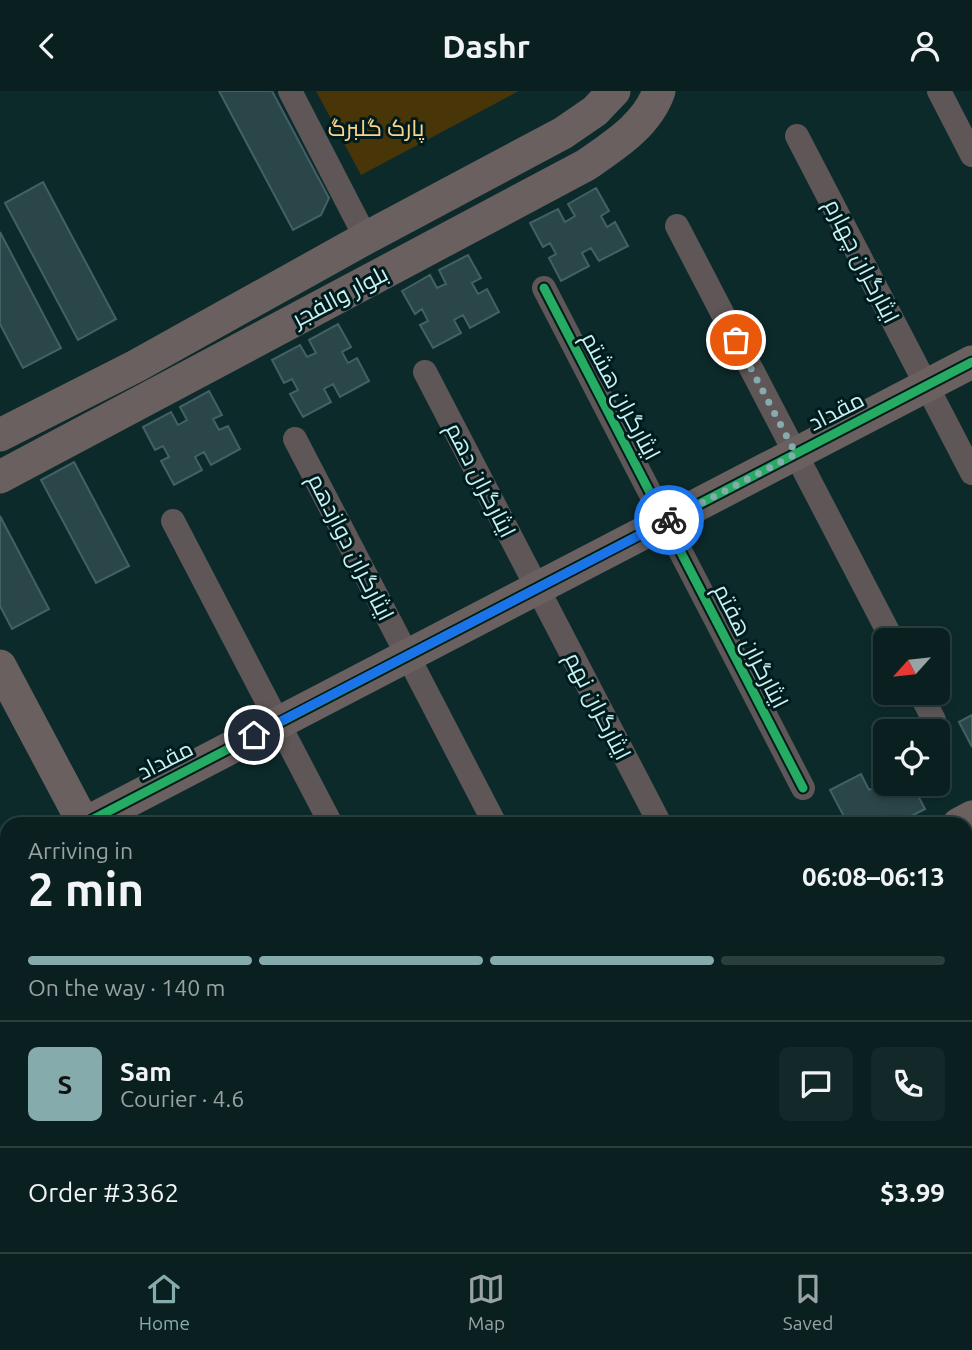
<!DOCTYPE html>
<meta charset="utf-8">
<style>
:root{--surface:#0a2020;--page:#132829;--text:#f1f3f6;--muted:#99a3a5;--line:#2a3e3e;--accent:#86abad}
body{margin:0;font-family:Ubuntu,Cairo,sans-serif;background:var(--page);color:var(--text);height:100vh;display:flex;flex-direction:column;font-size:26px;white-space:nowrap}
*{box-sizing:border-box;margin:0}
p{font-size:23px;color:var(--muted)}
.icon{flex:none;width:38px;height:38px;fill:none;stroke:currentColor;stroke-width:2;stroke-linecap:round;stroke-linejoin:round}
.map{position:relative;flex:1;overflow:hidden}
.panel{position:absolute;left:0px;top:726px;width:973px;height:436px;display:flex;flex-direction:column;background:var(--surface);border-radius:21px 21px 0 0;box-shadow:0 4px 10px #0003,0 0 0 2px var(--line)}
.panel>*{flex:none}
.needle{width:46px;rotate:243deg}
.fabs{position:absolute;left:873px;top:537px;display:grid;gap:14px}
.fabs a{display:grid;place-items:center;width:77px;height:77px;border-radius:10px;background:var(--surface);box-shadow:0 4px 10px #0003,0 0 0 2px var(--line);font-size:35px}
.pin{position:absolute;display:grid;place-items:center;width:60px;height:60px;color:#fff;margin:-30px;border:4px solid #fff;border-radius:50%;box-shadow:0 2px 7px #0007}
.courier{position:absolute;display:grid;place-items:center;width:70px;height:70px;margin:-35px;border:5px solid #1a73e8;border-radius:50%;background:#fff;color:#222;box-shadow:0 2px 9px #0007}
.head em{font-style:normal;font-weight:700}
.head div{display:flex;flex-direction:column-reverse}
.head{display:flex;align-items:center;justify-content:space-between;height:119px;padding:0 28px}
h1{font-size:46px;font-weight:700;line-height:52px}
.bar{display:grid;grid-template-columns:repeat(4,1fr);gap:10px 7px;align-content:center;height:84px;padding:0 28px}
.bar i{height:9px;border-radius:5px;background:var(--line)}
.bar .current{background:var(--accent)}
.bar p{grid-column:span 4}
.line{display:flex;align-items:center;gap:18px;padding:0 28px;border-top:2px solid var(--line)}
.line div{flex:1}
.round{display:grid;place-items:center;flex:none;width:74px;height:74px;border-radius:10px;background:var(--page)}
header{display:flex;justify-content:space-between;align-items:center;height:91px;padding:0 28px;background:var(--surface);font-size:32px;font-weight:700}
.dock{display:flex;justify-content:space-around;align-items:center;height:98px;border-top:2px solid var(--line);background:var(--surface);font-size:19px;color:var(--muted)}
.dock a{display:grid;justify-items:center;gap:4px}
.dock .current{color:var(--accent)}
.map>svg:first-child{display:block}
</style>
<header><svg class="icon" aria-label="back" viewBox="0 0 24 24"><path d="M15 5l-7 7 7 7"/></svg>Dashr<svg class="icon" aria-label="person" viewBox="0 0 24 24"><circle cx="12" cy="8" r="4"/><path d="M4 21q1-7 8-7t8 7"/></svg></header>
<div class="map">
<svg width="972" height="1161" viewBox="0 0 972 1161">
<rect width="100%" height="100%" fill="#0d2a2b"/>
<path fill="#483508" d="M316,0H519L361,84Z"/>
<path fill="#2b4649" stroke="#436065" stroke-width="2" d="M219,0H272L329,107L321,124L293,139Z
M43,91L116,228L78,249L5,112Z
M596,97L609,120L601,125L607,136L615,131L628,155L599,170L591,157L582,162L589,175L561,190L549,167L556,163L550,152L543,156L530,132L558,118L565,131L575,125L568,113Z
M0,141L61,257L23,277L0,233Z
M468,164L481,187L472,192L478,203L487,198L499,221L470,237L463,224L454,229L461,242L433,257L420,234L428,230L422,218L415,223L402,200L430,184L437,197L446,193L439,179Z
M338,233L351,256L342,261L348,272L357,267L369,290L340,306L333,293L324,298L331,311L303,326L290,303L298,299L292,288L284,292L272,269L300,254L307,266L316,262L309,249Z
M209,300L222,324L213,328L219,339L228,335L240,358L211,374L204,361L195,366L202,379L174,394L161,370L169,366L163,355L155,359L143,336L171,321L178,334L187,329L180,316Z
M74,371L129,475L96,492L41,389Z
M0,425L49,518L12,538L0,515Z
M972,624V656L959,631Z
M861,683L869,699L886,691V693H912L925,718L896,733H848L830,699Z
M7,867V911L0,898V871Z
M3,1008L7,1017V1069L0,1072V1009Z
M126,1155H171L174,1161H129Z"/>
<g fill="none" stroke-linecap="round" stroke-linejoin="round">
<path stroke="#5f5757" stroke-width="24" d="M290,0L366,147
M939,0L972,64
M797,45L972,382
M677,135L893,550
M544,197L803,697
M425,281L660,733
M295,348L495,733
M173,430L331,733
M920,602L934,629
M966,931L972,929
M0,969L7,965
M638,1155L641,1161
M0,1156L3,1161
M428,1161L440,1155"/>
<path stroke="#6b6060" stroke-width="33" d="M0,344L136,275L366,147L563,42L595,20L614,0
M0,386L586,74C615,54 647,34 659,0
M0,575L84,733
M84,733L972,271
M959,733L972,726"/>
<defs>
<path id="cycleway" d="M544,197L803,697
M84,733L972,271"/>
</defs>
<use href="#cycleway" stroke="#001b1c" stroke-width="13"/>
<use href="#cycleway" stroke="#26ab63" stroke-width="9"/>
</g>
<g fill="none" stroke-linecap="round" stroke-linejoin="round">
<path stroke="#86abad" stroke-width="7" stroke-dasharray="0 12.6" d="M669,429L796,363L736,249"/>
<path stroke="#1a73e8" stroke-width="9" d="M254,644L669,429"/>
</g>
<g text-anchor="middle" stroke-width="6" stroke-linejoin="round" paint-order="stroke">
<g font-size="23" fill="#fbd390" stroke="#001b1c">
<text x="376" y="45">پارک گلبرگ</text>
</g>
<g font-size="23" fill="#c7f1f3" stroke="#001b1c">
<text transform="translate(862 170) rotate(63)" y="8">ایثارگران چهارم</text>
<text transform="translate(340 205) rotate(-28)" y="8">بلوار والفجر</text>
<text transform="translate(621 305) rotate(62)" y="8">ایثارگران هشتم</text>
<text transform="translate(836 320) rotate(-27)" y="8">مقداد</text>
<text transform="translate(481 389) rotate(63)" y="8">ایثارگران دهم</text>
<text transform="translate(351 456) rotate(63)" y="8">ایثارگران دوازدهم</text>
<text transform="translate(751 555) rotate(63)" y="8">ایثارگران هفتم</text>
<text transform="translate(598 615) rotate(63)" y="8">ایثارگران نهم</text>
<text transform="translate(165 669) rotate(-27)" y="8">مقداد</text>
</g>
</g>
</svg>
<div class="fabs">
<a><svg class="needle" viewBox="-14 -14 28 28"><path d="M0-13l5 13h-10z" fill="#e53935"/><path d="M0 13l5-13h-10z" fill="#99a3a5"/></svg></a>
<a><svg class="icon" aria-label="locate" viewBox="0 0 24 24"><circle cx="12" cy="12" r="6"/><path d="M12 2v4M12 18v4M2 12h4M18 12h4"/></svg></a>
</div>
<div class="pin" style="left:736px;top:249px;background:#ea580c"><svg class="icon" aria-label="bag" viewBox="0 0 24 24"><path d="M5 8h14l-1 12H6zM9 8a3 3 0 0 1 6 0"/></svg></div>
<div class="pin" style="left:254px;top:644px;background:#1f2937"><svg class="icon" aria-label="home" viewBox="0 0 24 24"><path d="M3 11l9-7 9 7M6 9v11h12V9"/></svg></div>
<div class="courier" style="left:669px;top:429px"><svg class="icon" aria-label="bike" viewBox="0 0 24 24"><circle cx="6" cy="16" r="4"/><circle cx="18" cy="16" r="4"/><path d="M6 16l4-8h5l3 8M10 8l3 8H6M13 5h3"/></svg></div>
<section class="panel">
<div class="head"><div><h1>2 min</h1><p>Arriving in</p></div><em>06:08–06:13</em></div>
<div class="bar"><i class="current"></i><i class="current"></i><i class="current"></i><i></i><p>On the way · 140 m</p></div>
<div class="line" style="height:126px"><b class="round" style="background:var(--accent);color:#111">S</b><div><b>Sam</b><p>Courier · 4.6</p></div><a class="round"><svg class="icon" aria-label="chat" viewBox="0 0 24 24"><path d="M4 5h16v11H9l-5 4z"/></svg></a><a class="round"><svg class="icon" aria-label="phone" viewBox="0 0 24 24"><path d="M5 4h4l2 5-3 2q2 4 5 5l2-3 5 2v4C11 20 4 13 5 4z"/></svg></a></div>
<div class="line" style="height:91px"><div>Order #3362</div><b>$3.99</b></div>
</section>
</div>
<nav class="dock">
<a class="current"><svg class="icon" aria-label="home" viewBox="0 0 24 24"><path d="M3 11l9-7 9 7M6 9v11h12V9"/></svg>Home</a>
<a><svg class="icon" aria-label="map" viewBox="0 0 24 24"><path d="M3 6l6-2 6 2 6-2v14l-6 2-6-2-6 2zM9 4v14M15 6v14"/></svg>Map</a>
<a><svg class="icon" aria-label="saved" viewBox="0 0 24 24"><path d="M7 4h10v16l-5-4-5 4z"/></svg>Saved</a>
</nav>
